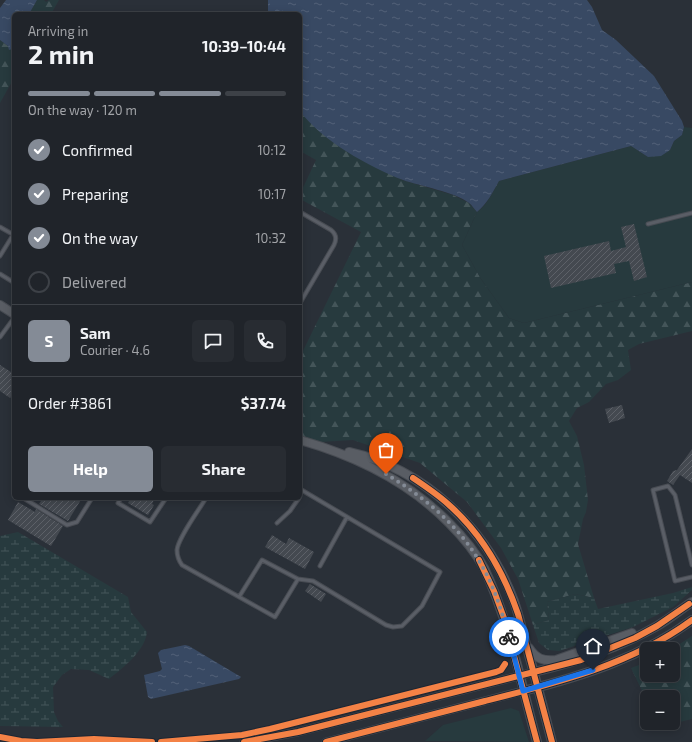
<!DOCTYPE html>
<meta charset="utf-8">
<style>
:root{--surface:#20242a;--page:#282c32;--text:#f1f3f6;--muted:#a2a4a8;--line:#3d4147;--accent:#848b96}
body{margin:0;font-family:"Exo 2",sans-serif;background:var(--page);color:var(--text);height:100vh;display:flex;flex-direction:column;font-size:15px;white-space:nowrap}
*{box-sizing:border-box;margin:0}
p{font-size:13px;color:var(--muted)}
.icon{flex:none;width:22px;height:22px;fill:none;stroke:currentColor;stroke-width:2;stroke-linecap:round;stroke-linejoin:round}
.map{position:relative;flex:1;overflow:hidden}
.details{position:absolute;left:12px;top:12px;width:290px;height:488px;display:flex;flex-direction:column;background:var(--surface);border-radius:6px;box-shadow:0 2px 10px #0003,0 0 0 1px var(--line)}
.details>*{flex:none}
.fabs{position:absolute;left:640px;top:642px;display:grid;gap:8px}
.fabs a{display:grid;place-items:center;width:40px;height:40px;border-radius:6px;background:var(--surface);box-shadow:0 2px 10px #0003,0 0 0 1px var(--line);font-size:20px}
.pin{position:absolute;display:grid;place-items:center;width:34px;height:34px;color:#fff;margin:-41px -17px;border-radius:50% 50% 50% 0;rotate:-45deg;box-shadow:0 0 4px #0007}
.pin .icon{rotate:45deg}
.courier{position:absolute;display:grid;place-items:center;width:40px;height:40px;margin:-20px;border:3px solid #1a73e8;border-radius:50%;background:#fff;color:#222;box-shadow:0 1px 5px #0007}
.overview em{font-style:normal;font-weight:700}
.overview div{display:flex;flex-direction:column-reverse}
.overview{display:flex;align-items:center;justify-content:space-between;height:68px;padding:0 16px}
h1{font-size:26px;font-weight:700;line-height:30px}
.bar{display:grid;grid-template-columns:repeat(4,1fr);gap:6px 4px;align-content:center;height:48px;padding:0 16px}
.bar i{height:5px;border-radius:3px;background:var(--line)}
.bar .on{background:var(--accent)}
.bar p{grid-column:span 4}
.line{display:flex;align-items:center;gap:10px;padding:0 16px;border-top:1px solid var(--line)}
.line div{flex:1}
.round{display:grid;place-items:center;flex:none;width:42px;height:42px;border-radius:6px;background:var(--page)}
ol{padding:0 16px;list-style:none}
li{display:flex;align-items:center;gap:12px;height:44px}
li p{margin-inline-start:auto}
li .icon{padding:4px;border-radius:50%;background:var(--accent);color:#fff;stroke-width:4}
li:last-child{color:var(--muted)}
li i{width:22px;height:22px;border:2px solid var(--line);border-radius:50%}
.primary-button{display:flex;gap:8px;margin-top:auto;padding:8px 16px}
.primary-button a{flex:1;height:46px;border-radius:6px;background:var(--accent);color:#fff;font-size:16px;font-weight:700;line-height:46px;text-align:center}
.primary-button a+a{background:var(--page);color:var(--text)}
.map>svg:first-child{display:block}
</style>
<div class="map">
<svg width="692" height="742" viewBox="0 0 692 742">
<defs>
<pattern id="forest-firs" width="22" height="20" patternUnits="userSpaceOnUse"><rect width="22" height="20" fill="#273a3e"/><path d="M5 1l3.5 6h-7zM16 11l3.5 6h-7z" fill="#445559"/></pattern>
<pattern id="wetland-marsh" width="20" height="14" patternUnits="userSpaceOnUse"><rect width="20" height="14" fill="#273a3e"/><path d="M1 5h8M5 5V1M11 12h8M15 12V8" fill="none" stroke="#445559"/></pattern>
<pattern id="water-ripples" width="26" height="14" patternUnits="userSpaceOnUse"><rect width="26" height="14" fill="#384963"/><path d="M2 4q2-2 4 0t4 0M15 11q2-2 4 0t4 0" fill="none" stroke="#526178"/></pattern>
<pattern id="building-hatch" width="6" height="6" patternUnits="userSpaceOnUse"><rect width="6" height="6" fill="#444950"/><path d="M-1 1l2-2M0 6l6-6M5 7l2-2" fill="none" stroke="#5d6168"/></pattern>
</defs>
<rect width="100%" height="100%" fill="#2a3038"/>
<path fill="url(#forest-firs)" d="M37,0H44L46,2L49,0H59L51,14H29Z
M0,40L12,49L14,45V78L0,103Z
M300,111L303,115L402,180L453,195L469,203L477,212L462,245L481,279L509,318L524,323L692,282V331L639,344L628,350L631,370L618,380L606,384L589,402L577,408L569,421L577,436L584,465L588,500L586,512L583,519L578,544L594,598L575,594L547,602L549,620L533,625L518,579L501,548L467,502L420,463L353,440L320,442L300,436V357L361,232L300,199V194L316,160L300,151Z
M692,636V719L659,727L657,723H673V697H647V701L631,668L647,662V675H673L672,649Z"/>
<path fill="url(#wetland-marsh)" d="M18,532L128,597L131,612L147,632C145,651 123,668 109,679L89,670L71,669L62,675L53,687L54,712L58,721L63,727L0,726V536Z
M692,587V590L673,607L633,627L559,651L548,650L539,643L533,625L549,620L547,602L575,594L594,598L598,609L673,593Z"/>
<path fill="#273a3e" d="M684,127L692,128V282L524,323L509,318L481,279L462,245L477,212C487,205 493,192 499,181L631,146L648,157L670,150L674,141L682,135Z
M511,708L519,711L529,742L425,741L443,725Z"/>
<path fill="url(#water-ripples)" d="M6,0H37L29,14H14V45L12,49L9,50L8,46L0,40V8Z
M268,0H587L592,7L602,30L616,40L654,76L682,121L684,127L682,135L674,141L670,150L661,156L648,157L631,146L499,181C493,192 487,204 477,212C474,209 472,205 469,203C455,192 420,186 403,180C369,167 321,140 300,111V14H268Z
M185,645L189,646L241,677L239,679L151,699L148,697L144,675L160,671L162,669L158,653L161,650Z"/>
<path fill="url(#building-hatch)" d="M634,224L647,277L634,281L629,261L614,264L616,273L551,288L544,256L609,241L611,251L626,247L621,227Z
M0,365L14,374V391L10,398L0,391Z
M622,405L625,418L609,423L605,409Z
M692,449V483L680,475L673,485L667,481L673,471L677,470Z
M43,498H82L68,521L39,504Z
M131,498H155L152,504L154,505L148,515L128,503Z
M18,502L35,512L36,509L63,526L51,546L8,520Z
M272,535L286,544L289,538L314,552L305,569L265,547Z
M310,584L326,594L321,602L305,591Z"/>
<g fill="none" stroke-linecap="round" stroke-linejoin="round">
<defs>
<path id="service" d="M300,212L331,230C336,234 337,239 334,245L300,303
M648,224L692,213
M0,227L14,235
M0,256L13,235
M0,274L13,282L14,281
M0,337L14,318
M26,498L25,499L67,525L77,522L92,498
M121,498L118,503L150,522L166,498
M206,498C199,510 178,538 177,550C177,556 179,561 182,565L275,617L298,579L262,560L239,597
M277,523L290,511L299,498
M692,565L675,495L668,486L653,490L675,581L692,577
M320,566L347,517
M298,579L313,581L386,625L393,627L402,626L422,606L440,572L300,489"/>
<path id="tertiary" d="M244,742L298,732L534,672
M326,742L523,691"/>
<path id="secondary" d="M0,305L14,314
M300,440C356,456 408,481 449,523C462,536 475,551 484,568C510,623 521,684 537,742
M349,452C425,469 487,529 514,601C519,616 523,632 527,648C536,679 544,711 552,742
M529,648C536,659 543,661 556,660L632,633
M534,672C577,662 619,648 657,626C669,619 680,610 692,602
M523,691C583,676 642,657 692,620"/>
</defs>
<use href="#service" stroke="#484c53" stroke-width="5"/>
<use href="#tertiary" stroke="#484c53" stroke-width="9"/>
<use href="#secondary" stroke="#484c53" stroke-width="10"/>
<use href="#service" stroke="#5a5e66" stroke-width="3"/>
<use href="#tertiary" stroke="#5a5e66" stroke-width="7"/>
<use href="#secondary" stroke="#595d64" stroke-width="8"/>
<defs>
<path id="cycleway" d="M413,478C425,486 437,494 448,504C481,533 504,573 518,614L552,742
M479,560L494,591L504,618L537,742
M0,737L21,741L37,742L94,739L152,742
M161,742L242,735L270,729L496,672L501,670L505,664
M244,742L298,732L581,660L635,638L657,626L689,604
M326,742C379,728 432,715 485,701C557,683 631,665 692,620"/>
</defs>
<use href="#cycleway" stroke="#1d2633" stroke-width="8"/>
<use href="#cycleway" stroke="#f48246" stroke-width="6"/>
</g>
<g fill="none" stroke-linecap="round" stroke-linejoin="round">
<path stroke="#848b96" stroke-width="4" stroke-dasharray="0 7.2" d="M386,474C424,497 460,526 482,566C495,588 502,613 509,637"/>
<path stroke="#1a73e8" stroke-width="5" d="M509,637L523,691L593,670"/>
</g>
</svg>
<div class="fabs">
<a>+</a>
<a>−</a>
</div>
<div class="pin" style="left:386px;top:474px;background:#ea580c"><svg class="icon" aria-label="bag" viewBox="0 0 24 24"><path d="M5 8h14l-1 12H6zM9 8a3 3 0 0 1 6 0"/></svg></div>
<div class="pin" style="left:593px;top:670px;background:#1f2937"><svg class="icon" aria-label="home" viewBox="0 0 24 24"><path d="M3 11l9-7 9 7M6 9v11h12V9"/></svg></div>
<div class="courier" style="left:509px;top:637px"><svg class="icon" aria-label="bike" viewBox="0 0 24 24"><circle cx="6" cy="16" r="4"/><circle cx="18" cy="16" r="4"/><path d="M6 16l4-8h5l3 8M10 8l3 8H6M13 5h3"/></svg></div>
<section class="details">
<div class="overview"><div><h1>2 min</h1><p>Arriving in</p></div><em>10:39–10:44</em></div>
<div class="bar"><i class="on"></i><i class="on"></i><i class="on"></i><i></i><p>On the way · 120 m</p></div>
<ol>
<li><svg class="icon" aria-label="check" viewBox="0 0 24 24"><path d="M5 12l5 5 9-10"/></svg>Confirmed<p>10:12</p></li>
<li><svg class="icon" aria-label="check" viewBox="0 0 24 24"><path d="M5 12l5 5 9-10"/></svg>Preparing<p>10:17</p></li>
<li><svg class="icon" aria-label="check" viewBox="0 0 24 24"><path d="M5 12l5 5 9-10"/></svg>On the way<p>10:32</p></li>
<li><i></i>Delivered</li>
</ol>
<div class="line" style="height:72px"><b class="round" style="background:var(--accent);color:#fff">S</b><div><b>Sam</b><p>Courier · 4.6</p></div><a class="round"><svg class="icon" aria-label="chat" viewBox="0 0 24 24"><path d="M4 5h16v11H9l-5 4z"/></svg></a><a class="round"><svg class="icon" aria-label="phone" viewBox="0 0 24 24"><path d="M5 4h4l2 5-3 2q2 4 5 5l2-3 5 2v4C11 20 4 13 5 4z"/></svg></a></div>
<div class="line" style="height:52px"><div>Order #3861</div><b>$37.74</b></div>
<div class="primary-button"><a>Help</a><a>Share</a></div>
</section>
</div>
